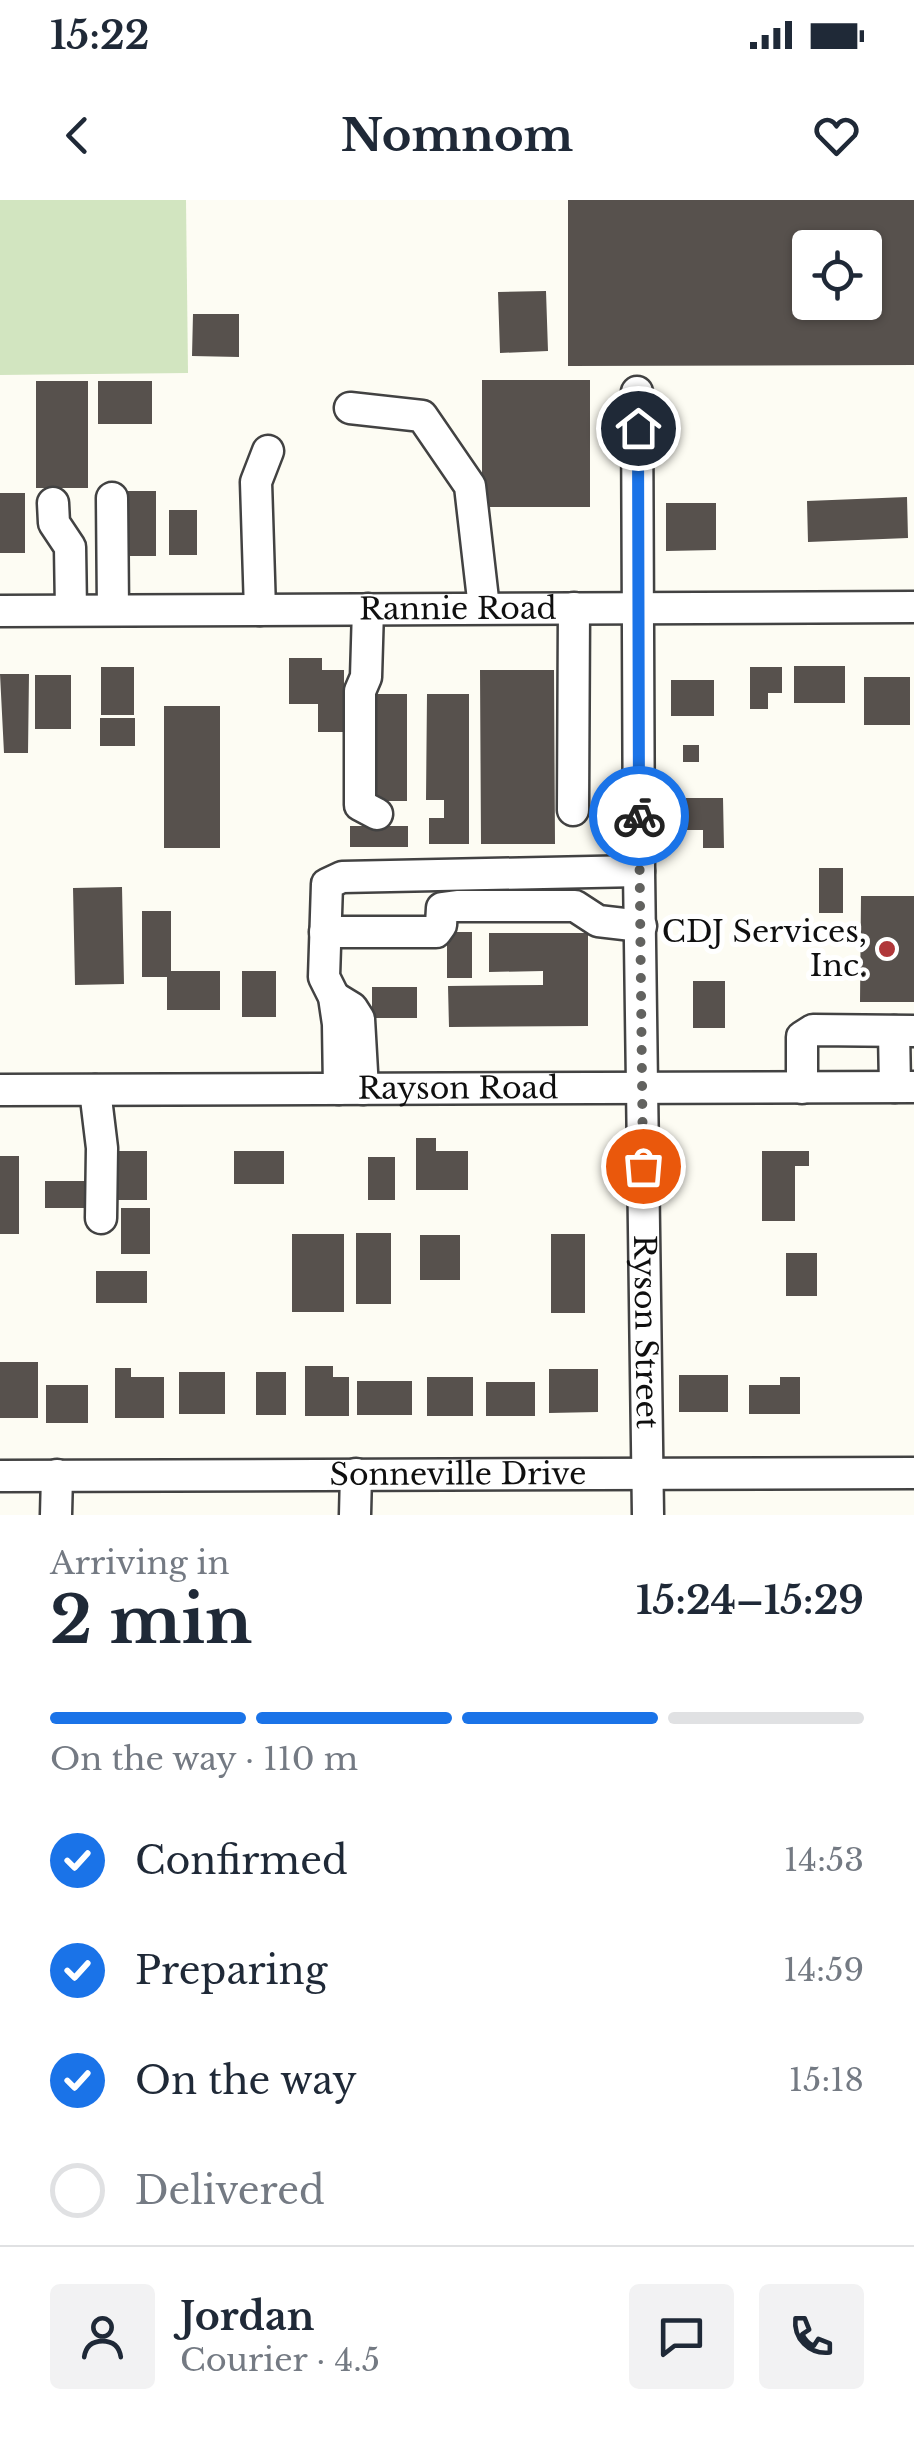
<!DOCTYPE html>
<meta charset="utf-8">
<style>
:root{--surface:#fff;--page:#f2f2f3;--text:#1f2937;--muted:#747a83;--line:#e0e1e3;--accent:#1a73e8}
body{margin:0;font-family:"Libre Baskerville",serif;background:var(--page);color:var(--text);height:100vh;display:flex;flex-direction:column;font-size:38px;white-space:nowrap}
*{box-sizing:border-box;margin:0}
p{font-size:32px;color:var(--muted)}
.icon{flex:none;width:55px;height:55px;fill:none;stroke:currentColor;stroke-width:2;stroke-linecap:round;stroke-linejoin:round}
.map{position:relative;height:1315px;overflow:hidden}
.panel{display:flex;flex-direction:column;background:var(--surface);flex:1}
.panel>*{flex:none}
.fabs{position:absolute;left:792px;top:30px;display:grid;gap:20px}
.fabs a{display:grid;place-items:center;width:90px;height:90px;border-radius:10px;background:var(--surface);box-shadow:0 2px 8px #0004;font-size:50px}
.pin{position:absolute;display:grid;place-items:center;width:85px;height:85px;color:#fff;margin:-42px;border:5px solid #fff;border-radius:50%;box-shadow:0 2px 10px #0007}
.courier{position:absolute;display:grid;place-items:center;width:100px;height:100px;margin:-50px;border:8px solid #1a73e8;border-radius:50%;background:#fff;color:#222;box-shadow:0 2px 12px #0007}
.headline em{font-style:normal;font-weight:700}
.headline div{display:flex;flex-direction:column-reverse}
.headline{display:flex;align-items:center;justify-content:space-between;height:170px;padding:0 50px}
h1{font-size:65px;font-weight:700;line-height:75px}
.bar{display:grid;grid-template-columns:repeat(4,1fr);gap:15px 10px;align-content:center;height:120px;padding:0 50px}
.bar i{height:12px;border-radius:8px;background:var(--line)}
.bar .selected{background:var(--accent)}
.bar p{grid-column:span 4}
.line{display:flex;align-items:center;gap:25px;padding:0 50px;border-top:2px solid var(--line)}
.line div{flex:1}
.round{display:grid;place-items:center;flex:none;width:105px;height:105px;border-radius:10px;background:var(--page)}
ol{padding:0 50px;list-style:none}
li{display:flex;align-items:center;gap:30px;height:110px}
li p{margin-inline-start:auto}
li .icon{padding:10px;border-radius:50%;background:var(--accent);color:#fff;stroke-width:4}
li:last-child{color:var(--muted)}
li i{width:55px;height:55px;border:5px solid var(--line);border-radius:50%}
.status{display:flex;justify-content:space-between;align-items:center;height:70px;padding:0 50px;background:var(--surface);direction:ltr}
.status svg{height:28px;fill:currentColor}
header{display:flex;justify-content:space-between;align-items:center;height:130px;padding:0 50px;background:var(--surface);font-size:45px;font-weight:700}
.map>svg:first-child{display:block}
</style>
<div class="status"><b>15:22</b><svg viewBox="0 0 49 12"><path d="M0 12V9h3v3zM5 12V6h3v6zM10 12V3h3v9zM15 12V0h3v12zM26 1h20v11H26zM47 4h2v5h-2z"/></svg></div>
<header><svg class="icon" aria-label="back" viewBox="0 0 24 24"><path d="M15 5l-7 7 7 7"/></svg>Nomnom<svg class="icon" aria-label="heart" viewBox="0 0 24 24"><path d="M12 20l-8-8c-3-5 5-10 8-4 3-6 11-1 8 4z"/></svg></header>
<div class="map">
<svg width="914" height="1315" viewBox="0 0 914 1315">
<rect width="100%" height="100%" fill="#fdfcf3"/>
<path fill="#d2e5c0" d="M0,0H186L188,173L0,175Z"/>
<path fill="#57514d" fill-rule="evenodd" d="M568,0H914V165L568,166ZM810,48H865V102H810Z
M546,91L548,151L500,153L498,92Z
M193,114H239V157L192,156Z
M482,180H590V307H482Z
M36,181H88V288H36Z
M98,181H152V224H98Z
M113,291H156V356H113Z
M0,293H25V353H0Z
M907,297L908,338L808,342L807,301Z
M666,303H716V350L666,351Z
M169,310H197V355H169Z
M289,458H322V470H344V532H318V504H289Z
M794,466H845V503H794Z
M101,467H134V515H101Z
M750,467H782V493H768V509H750Z
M480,470H554L555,644H481Z
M0,474H29L28,553H4Z
M35,475H71V529H35Z
M864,477H910V525H864Z
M671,480H714V516H671Z
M364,494H407V601H364Z
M427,494H469V644H429V618H444V600H426Z
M164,506H220V648H164Z
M100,518H135V546H100Z
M683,545H699V562H683Z
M686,598H723L724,648H703V630H686Z
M350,626H408V647H350Z
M819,668H843V713H819Z
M122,687L124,784L75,785L73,688Z
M861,696H914V802H860Z
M142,711H171V771H220V810H167V777H142Z
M447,732H472V778H447Z
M489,733H588V826L449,827L448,786L543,785V771L489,772Z
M242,771H276V817H242Z
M693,781H725V828H693Z
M372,787H417V818H372Z
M416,938H436V951H468V990H416Z
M116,951H147V1000H116Z
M234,951H284V984H234Z
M762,951H809V966H795V1021H762Z
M0,956H19V1034H0Z
M368,957H395V1000H368Z
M45,981H87V1008H45Z
M121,1008H150V1054H121Z
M356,1033H391V1104H356Z
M292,1034H344V1112H292Z
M551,1034H585V1113H551Z
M420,1035H460V1080H420Z
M786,1053H817V1096H786Z
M96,1071H147V1103H96Z
M0,1162H38V1218H0Z
M305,1166H333V1177H349V1216H305Z
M115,1168H131V1177H164V1218H115Z
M549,1169H598V1212L549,1213Z
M179,1172H225V1214H179Z
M256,1172H286V1215H256Z
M679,1175H728V1212H679Z
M427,1177H473V1216H427Z
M780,1177H800V1214H749V1185H780Z
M357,1181H412V1215H357Z
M486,1182H535V1216H486Z
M46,1185H88V1223H46Z"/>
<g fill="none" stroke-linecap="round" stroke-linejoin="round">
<defs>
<g id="minor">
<path id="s1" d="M637,192L639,671L648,1315"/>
<path d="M350,208L422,216L470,286L484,408"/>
<path d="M112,298L113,410"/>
<path d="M53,303L54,323L70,347L71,410"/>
<path d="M368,409L366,477L360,491V605L377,614"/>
<path d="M260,410L256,282L268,251"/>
<path id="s2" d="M0,411L914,407"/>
<path d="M573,610L574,408"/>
<path d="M325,732H436L441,725L442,708L457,706H575L598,721L641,726"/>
<path d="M334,797L352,808L359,819L363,889"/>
<path d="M894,831L895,887"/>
<path d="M802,888V837L813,830L914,831"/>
<path d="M339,889L338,824L334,797L324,777L327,684L342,677L639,671"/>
<path id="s3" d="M0,890L914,887"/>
<path d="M95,890L102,948L101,1018"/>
<path id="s4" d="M0,1276L914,1273"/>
<path d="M56,1315L57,1275"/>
<path d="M355,1315L356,1274"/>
</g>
</defs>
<use href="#minor" stroke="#424242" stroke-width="35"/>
<use href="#minor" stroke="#fff" stroke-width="30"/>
</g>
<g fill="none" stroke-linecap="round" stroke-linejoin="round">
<path stroke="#62625f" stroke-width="10" stroke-dasharray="0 18" d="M639,616L643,966"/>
<path stroke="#1a73e8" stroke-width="12" d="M638,228L639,616"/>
</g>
<circle fill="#b0373a" stroke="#fff" stroke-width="4" cx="887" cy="749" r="10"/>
<g text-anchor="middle" stroke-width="10" stroke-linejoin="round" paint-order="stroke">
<g font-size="30" fill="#0f0f0f" stroke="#fff">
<text dy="10" stroke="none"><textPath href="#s2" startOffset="458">Rannie Road</textPath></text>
<text dy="10" stroke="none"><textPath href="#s3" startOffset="458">Rayson Road</textPath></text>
<text dy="10" stroke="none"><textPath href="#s1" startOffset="940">Ryson Street</textPath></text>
<text dy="10" stroke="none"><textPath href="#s4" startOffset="458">Sonneville Drive</textPath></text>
</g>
<g font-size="30" fill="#0f0f0f" stroke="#fff" text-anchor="end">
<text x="867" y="742">CDJ Services,<tspan x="867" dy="34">Inc.</tspan></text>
</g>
</g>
</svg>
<div class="fabs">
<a><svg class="icon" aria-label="locate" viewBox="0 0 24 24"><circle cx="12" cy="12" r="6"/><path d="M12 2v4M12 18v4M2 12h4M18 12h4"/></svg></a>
</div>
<div class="pin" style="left:643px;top:966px;background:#ea580c"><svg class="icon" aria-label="bag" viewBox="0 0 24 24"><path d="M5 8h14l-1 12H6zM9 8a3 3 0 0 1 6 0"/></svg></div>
<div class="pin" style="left:638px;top:228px;background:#1f2937"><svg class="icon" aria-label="home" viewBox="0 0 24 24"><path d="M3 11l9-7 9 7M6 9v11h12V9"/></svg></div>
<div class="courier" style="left:639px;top:616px"><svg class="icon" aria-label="bike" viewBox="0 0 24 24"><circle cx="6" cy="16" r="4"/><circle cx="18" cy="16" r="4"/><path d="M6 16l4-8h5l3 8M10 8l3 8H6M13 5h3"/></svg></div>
</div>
<section class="panel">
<div class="headline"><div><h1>2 min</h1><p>Arriving in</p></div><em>15:24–15:29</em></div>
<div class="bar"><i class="selected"></i><i class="selected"></i><i class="selected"></i><i></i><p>On the way · 110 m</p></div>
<ol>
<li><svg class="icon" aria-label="check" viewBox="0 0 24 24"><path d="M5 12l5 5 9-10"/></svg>Confirmed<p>14:53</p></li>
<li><svg class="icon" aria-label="check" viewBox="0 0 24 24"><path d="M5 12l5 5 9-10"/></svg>Preparing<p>14:59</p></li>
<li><svg class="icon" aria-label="check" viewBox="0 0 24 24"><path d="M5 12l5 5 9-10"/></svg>On the way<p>15:18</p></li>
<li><i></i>Delivered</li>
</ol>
<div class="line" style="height:180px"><a class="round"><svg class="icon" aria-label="person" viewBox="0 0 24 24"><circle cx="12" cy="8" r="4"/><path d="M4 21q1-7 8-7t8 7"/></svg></a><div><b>Jordan</b><p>Courier · 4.5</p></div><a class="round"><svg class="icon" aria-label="chat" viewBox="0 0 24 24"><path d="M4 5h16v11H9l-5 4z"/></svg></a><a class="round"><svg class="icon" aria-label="phone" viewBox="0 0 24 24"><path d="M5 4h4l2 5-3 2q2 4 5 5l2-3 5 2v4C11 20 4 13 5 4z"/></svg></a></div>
</section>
